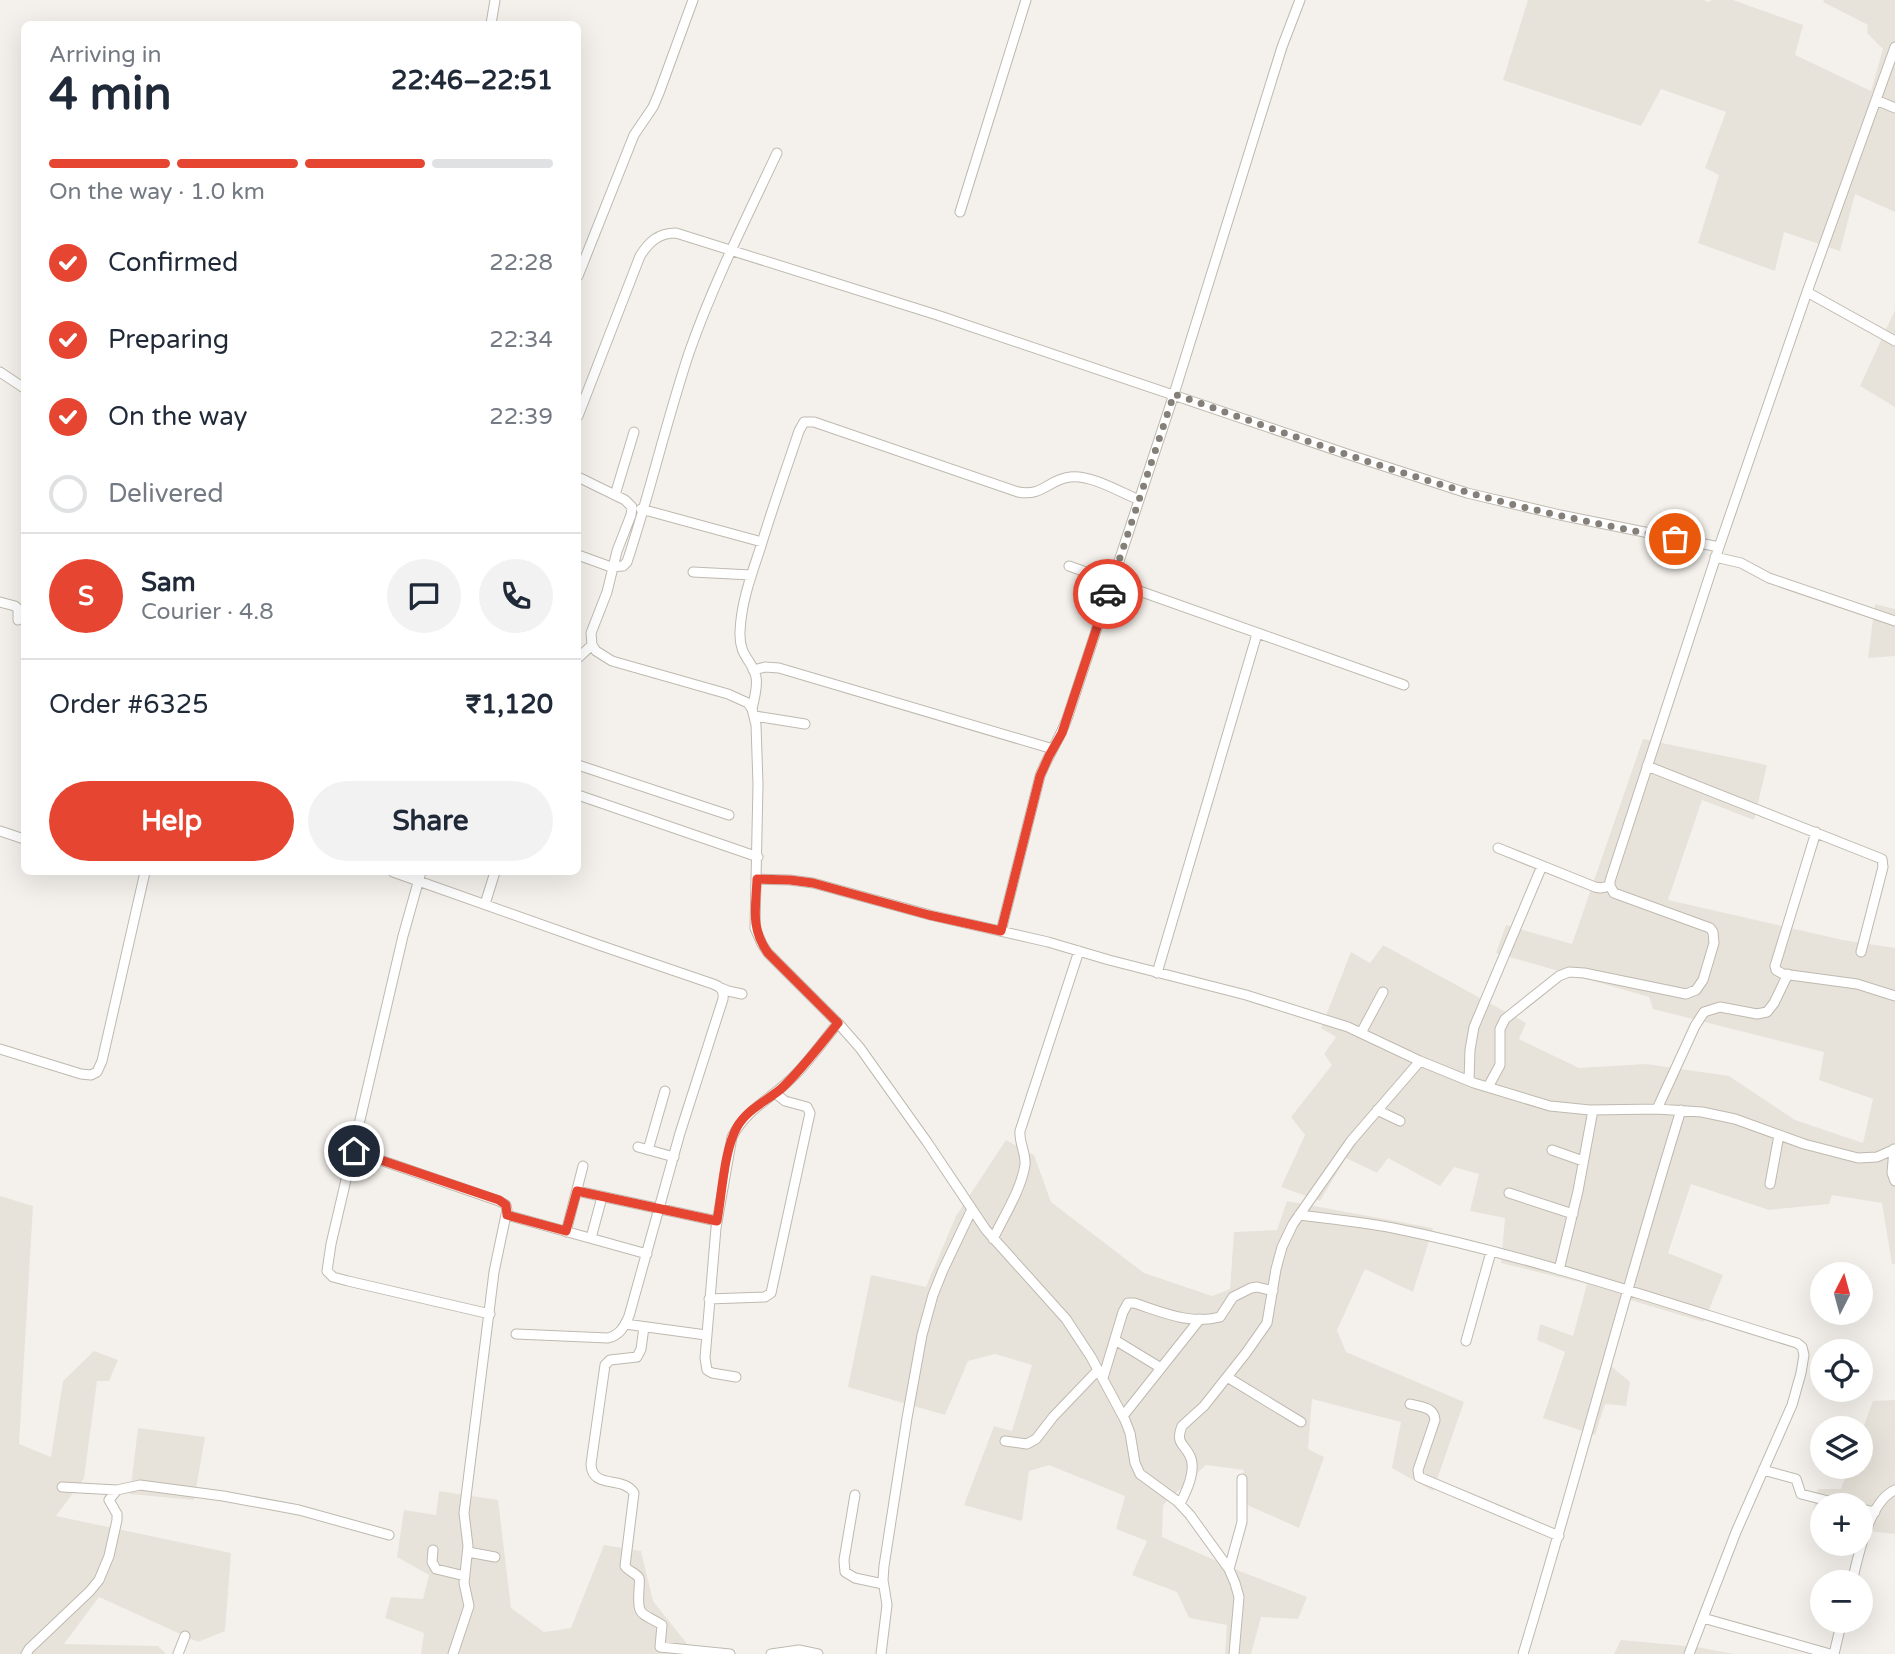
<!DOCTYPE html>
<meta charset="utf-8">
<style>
:root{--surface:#fff;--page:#f2f2f3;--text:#1f2937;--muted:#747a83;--line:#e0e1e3;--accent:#e64531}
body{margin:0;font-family:"Varela Round",sans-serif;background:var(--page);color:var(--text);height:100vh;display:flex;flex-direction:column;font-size:26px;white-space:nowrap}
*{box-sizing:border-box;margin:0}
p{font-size:23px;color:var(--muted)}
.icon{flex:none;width:38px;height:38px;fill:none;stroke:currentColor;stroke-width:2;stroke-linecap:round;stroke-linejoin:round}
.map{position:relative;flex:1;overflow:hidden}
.sheet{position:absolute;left:21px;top:21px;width:560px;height:854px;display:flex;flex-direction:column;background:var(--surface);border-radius:10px;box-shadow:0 7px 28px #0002}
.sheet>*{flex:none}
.needle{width:46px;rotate:6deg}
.controls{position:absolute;left:1810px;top:1262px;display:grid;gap:14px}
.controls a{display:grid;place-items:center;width:63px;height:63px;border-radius:50%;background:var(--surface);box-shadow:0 7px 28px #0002;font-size:35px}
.pin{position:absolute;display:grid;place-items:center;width:60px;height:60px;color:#fff;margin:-30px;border:4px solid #fff;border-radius:50%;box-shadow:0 2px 7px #0007}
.courier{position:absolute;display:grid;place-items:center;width:70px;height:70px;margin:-35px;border:5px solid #e64531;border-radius:50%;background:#fff;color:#222;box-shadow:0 2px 9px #0007}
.overview em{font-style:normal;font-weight:700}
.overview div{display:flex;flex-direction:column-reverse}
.overview{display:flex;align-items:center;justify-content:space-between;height:119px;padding:0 28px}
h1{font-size:46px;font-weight:700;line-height:52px}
.bar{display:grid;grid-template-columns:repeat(4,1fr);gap:10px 7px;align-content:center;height:84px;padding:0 28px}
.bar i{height:9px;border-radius:5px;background:var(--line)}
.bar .active{background:var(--accent)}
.bar p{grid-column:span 4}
.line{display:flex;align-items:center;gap:18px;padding:0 28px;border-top:2px solid var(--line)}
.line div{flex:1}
.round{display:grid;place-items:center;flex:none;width:74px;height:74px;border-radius:37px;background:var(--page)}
ol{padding:0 28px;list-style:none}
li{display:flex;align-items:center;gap:21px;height:77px}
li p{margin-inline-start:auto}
li .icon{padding:7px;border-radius:50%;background:var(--accent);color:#fff;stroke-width:4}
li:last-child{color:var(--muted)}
li i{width:38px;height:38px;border:4px solid var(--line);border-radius:50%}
.cta{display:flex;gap:14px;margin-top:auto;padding:14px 28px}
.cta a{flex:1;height:80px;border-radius:42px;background:var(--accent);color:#fff;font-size:28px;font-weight:700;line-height:80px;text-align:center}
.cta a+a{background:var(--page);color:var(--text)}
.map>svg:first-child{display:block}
</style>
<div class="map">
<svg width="1895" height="1654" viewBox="0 0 1895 1654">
<rect width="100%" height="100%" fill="#f4f1ec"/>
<path fill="#e8e3da" d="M1528,0H1703L1709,2L1711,0H1733L1803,25L1795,55L1871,91L1883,49L1867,33L1868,25L1823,2L1824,0H1895V212L1855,194L1840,251L1784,232L1775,271L1698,243L1719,175L1705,168L1726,112L1661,89L1641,126L1503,80Z
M1895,310V407L1860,386Z
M1875,604L1895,609V656L1868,658Z
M1643,739L1767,765L1754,820L1702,800L1668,900L1843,940L1895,948V1264H1892L1882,1203L1832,1195L1829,1204L1769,1210L1691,1184L1668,1253L1723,1275L1704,1322L1630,1300L1611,1366L1630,1382L1626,1406L1605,1404L1595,1435L1543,1418L1565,1352L1537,1340L1540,1324L1573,1336L1587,1284L1501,1263L1505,1218L1470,1211L1479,1174L1454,1167L1440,1186L1388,1158L1377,1173L1346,1158L1320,1201L1281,1187L1305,1135L1291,1117L1332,1065L1324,1054L1336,1037L1321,1028L1351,952L1370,963L1383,945L1526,1023L1519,1039L1579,1068L1646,1064L1729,1076L1795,1120L1863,1143L1873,1099L1819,1080L1824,1052L1653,1009L1649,997L1496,953L1506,925L1572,944Z
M1006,1140L1034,1155L1051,1202L1144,1273L1212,1296L1230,1289L1234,1232L1277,1230L1287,1201L1433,1228L1413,1292L1365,1269L1337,1330L1346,1352L1464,1402L1433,1491L1392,1468L1401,1422L1312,1399L1308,1449L1324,1457L1299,1528L1236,1500L1244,1470L1206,1465L1163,1505L1162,1537L1242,1572L1307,1597L1298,1619L1261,1617L1251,1654H1225L1227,1625L1189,1618L1177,1592L1132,1575L1147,1541L1116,1529L1125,1496L1049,1465L1029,1471L1022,1521L964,1505L994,1426L1012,1431L1032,1365L995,1354L968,1361L945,1415L848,1387L871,1275L926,1287L956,1216Z
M0,1196L33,1206L19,1444L51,1457L63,1381L94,1351L118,1360L109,1381H97L84,1478L56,1516L231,1553L225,1631L198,1642L99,1597L64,1644L158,1646L166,1654H0Z
M1895,1400V1534L1860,1530V1505H1822V1526L1810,1524L1818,1489H1841L1849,1467L1860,1466V1436L1873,1401Z
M138,1428L205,1437L194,1500L130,1494Z
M439,1491L498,1500L511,1608L544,1632L571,1628L604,1545L641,1551L653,1601L688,1645L685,1654H421L424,1633L385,1618L391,1597L423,1599L429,1575L397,1557L404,1510L436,1515Z
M1621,1640L1697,1647L1734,1654H1614Z"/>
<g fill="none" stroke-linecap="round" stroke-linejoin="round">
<defs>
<path id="street" d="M491,24L495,0
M1876,100L1895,108
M960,212L1026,0
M578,276L634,135L653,107L659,93L693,0
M1807,292L1895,341
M0,372L24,388
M578,416L640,256C649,242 658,233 676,233L937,315L1353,456L1467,493L1560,515L1719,547
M578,477L625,500L632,507L631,515L617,551L607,592L591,633L592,645L596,651L612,661L728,694L748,703L752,709L756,725L758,784L755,928L762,944L768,953L838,1023L860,1048L927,1142L986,1230L1066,1319L1091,1357L1125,1420L1130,1433L1135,1463L1140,1474L1177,1501L1190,1515L1229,1569L1235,1583L1239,1597L1234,1654
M615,495L634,432
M641,509L762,542
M578,555L611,567L623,566L627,562C650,493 666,422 689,353C713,284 746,219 777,153
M1715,557L1741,563L1769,578L1895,621
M1069,566L1404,685
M693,572L751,575
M0,602L15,606L18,609V620
M578,658L592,645
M753,670L765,667L779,668L1053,749
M752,709C754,699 758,687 756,677C752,659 739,657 740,632C741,603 751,576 760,549C772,509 786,470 799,431L804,422H814L1018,492C1043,497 1049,479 1070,477C1090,474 1120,492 1139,500
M755,716L805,724
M578,765L729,815
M1647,766L1882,859L1883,867L1861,952
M578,795L758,857
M0,831L24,839
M1816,832L1775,966L1776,970L1783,974L1857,984L1895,996
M1498,848L1595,887L1600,888L1610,886
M393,872L599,945L713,984C721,987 724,990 723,999L680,1133L629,1316C624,1327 620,1335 608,1338L516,1334
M421,872L403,936L331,1244L327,1271L333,1277L348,1281L490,1314
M757,879L790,880L813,883L930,915L1048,942L1109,960L1246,995L1348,1027L1420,1061L1474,1083L1550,1106L1590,1110L1657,1109L1702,1112L1735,1119L1804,1144L1858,1158L1877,1157L1895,1149
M485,904L495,872
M1001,931L1040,776C1048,755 1061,737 1068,716L1174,394L1282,47L1300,0
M1157,973L1257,634
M721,988L728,991L742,994
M1361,1033L1383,992
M0,1049L81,1074L91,1075L97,1072L102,1061L145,872
M1469,1081L1470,1050L1474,1027L1542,866
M1488,1087L1500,1065V1029L1505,1019L1559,976L1569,972L1584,973L1686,994L1696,990L1703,980L1714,943L1713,932L1710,928L1614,893L1610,886V881L1719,547L1807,292L1895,47
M1657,1109L1695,1026L1704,1012L1720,1007L1757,1014L1767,1012L1774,1003L1788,974
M1377,1110L1400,1121
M638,1147L674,1157
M1894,1149L1892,1173L1895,1181
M648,1150L665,1091
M1552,1150L1583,1161
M354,1151L499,1201L506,1205L507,1210L494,1272L464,1513L468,1546L464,1583L469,1606L453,1654
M1770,1184L1779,1135
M577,1191L717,1221
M1509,1193L1573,1214
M507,1215L647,1254
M1299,1215C1330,1219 1362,1222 1393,1228C1531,1256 1663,1302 1797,1343L1802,1347L1804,1355L1801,1373L1792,1405L1736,1532L1689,1654
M566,1232L583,1166
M591,1238L602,1197
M993,1239C1004,1216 1021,1190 1025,1165C1026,1153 1019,1143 1020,1131L1079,951
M1559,1270L1578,1191L1593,1110
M709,1299L765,1297L771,1293L810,1113L807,1107L785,1101L775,1093
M625,1324L706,1335
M644,1327L641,1349L637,1357L610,1360L605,1365L591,1464C592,1490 623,1475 634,1493L625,1566C628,1571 636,1573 639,1578C640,1580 639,1587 639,1590C637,1618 642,1612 662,1625L660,1647L730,1654
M1115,1340L1161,1368
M1466,1341L1491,1252
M736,1377L712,1373L707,1370L705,1358L716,1228L732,1137C746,1109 774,1097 795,1075C811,1059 824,1040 838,1023
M1227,1377L1301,1422
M1103,1378L1123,1312L1128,1303H1134C1162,1312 1190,1325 1220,1317L1233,1297L1251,1288L1257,1287L1273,1291
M1410,1404C1421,1407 1434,1407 1435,1420L1418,1470L1419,1477L1559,1536
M1123,1416L1200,1319
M1005,1441L1027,1444L1036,1439L1053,1417L1098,1370
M1763,1470L1796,1479L1801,1494L1844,1505
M62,1487L117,1490L140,1485L223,1496L299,1510L389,1535
M855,1495L844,1560L845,1572L855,1578L883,1584
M1180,1504C1186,1492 1197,1470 1190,1456C1184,1443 1175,1444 1182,1426L1204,1406L1246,1353L1267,1323L1276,1269L1282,1247L1293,1224L1351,1141L1420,1061
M1860,1509L1875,1512
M433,1550L432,1562L436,1569L465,1576
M468,1552L495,1557
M1229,1569L1242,1522V1479
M1852,1582C1858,1557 1869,1501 1895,1490
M1703,1618L1830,1654
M26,1654L29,1649L90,1591L99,1580L109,1556L117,1520V1514L109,1500L117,1490
M178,1654L185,1636
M771,1654L799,1650L818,1654
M881,1654L887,1605L883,1580L884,1566L907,1418L922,1335L933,1295L943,1270L972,1209
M1523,1654C1578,1473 1625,1291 1681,1110
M1834,1654L1842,1620"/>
</defs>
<use href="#street" stroke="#bfb9af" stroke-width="11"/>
<use href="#street" stroke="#fff" stroke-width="9"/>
</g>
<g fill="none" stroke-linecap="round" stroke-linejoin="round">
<path stroke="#847f78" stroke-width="7" stroke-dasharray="0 12.6" d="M1108,594L1174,394C1271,428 1368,464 1467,492C1535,512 1605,525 1675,539"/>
<path stroke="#e64531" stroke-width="9" d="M354,1151L499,1200L506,1205L507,1215L566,1231L577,1191L717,1221C722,1194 724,1150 737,1127C747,1109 767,1101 782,1088C803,1068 820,1045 838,1023L768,953C750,928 756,907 757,879L790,880L813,883L929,915L1001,931L1040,776L1049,756L1062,733L1108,594"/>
</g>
</svg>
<div class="controls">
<a><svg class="needle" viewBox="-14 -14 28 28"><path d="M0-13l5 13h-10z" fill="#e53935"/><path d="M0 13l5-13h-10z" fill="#747a83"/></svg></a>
<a><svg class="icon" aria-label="locate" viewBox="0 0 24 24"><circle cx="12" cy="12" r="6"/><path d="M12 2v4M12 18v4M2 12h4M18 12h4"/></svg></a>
<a><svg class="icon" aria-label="layers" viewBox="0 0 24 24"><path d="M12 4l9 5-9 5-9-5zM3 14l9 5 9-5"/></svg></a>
<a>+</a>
<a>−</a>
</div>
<div class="pin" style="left:1675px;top:539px;background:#ea580c"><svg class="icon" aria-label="bag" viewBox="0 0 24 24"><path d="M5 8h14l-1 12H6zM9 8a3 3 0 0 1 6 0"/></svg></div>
<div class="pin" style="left:354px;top:1151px;background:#1f2937"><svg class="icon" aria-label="home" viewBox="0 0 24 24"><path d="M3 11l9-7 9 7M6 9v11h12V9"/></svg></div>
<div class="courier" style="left:1108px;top:594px"><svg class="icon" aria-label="car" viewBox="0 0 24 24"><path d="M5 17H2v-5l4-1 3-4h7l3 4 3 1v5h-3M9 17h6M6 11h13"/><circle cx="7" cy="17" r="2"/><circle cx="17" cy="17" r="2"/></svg></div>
<section class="sheet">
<div class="overview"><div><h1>4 min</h1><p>Arriving in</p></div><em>22:46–22:51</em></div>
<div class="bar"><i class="active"></i><i class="active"></i><i class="active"></i><i></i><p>On the way · 1.0 km</p></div>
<ol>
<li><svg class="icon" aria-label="check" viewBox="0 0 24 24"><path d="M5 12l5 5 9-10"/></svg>Confirmed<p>22:28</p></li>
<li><svg class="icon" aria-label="check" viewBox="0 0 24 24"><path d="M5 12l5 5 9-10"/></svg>Preparing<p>22:34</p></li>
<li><svg class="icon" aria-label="check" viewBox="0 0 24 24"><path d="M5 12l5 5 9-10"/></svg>On the way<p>22:39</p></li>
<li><i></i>Delivered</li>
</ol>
<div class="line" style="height:126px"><b class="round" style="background:var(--accent);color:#fff">S</b><div><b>Sam</b><p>Courier · 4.8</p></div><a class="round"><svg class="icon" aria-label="chat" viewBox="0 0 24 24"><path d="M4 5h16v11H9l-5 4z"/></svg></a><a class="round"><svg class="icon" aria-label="phone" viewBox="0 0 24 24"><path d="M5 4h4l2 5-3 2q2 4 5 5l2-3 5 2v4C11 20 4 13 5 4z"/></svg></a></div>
<div class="line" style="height:91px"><div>Order #6325</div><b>₹1,120</b></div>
<div class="cta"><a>Help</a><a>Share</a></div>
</section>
</div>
